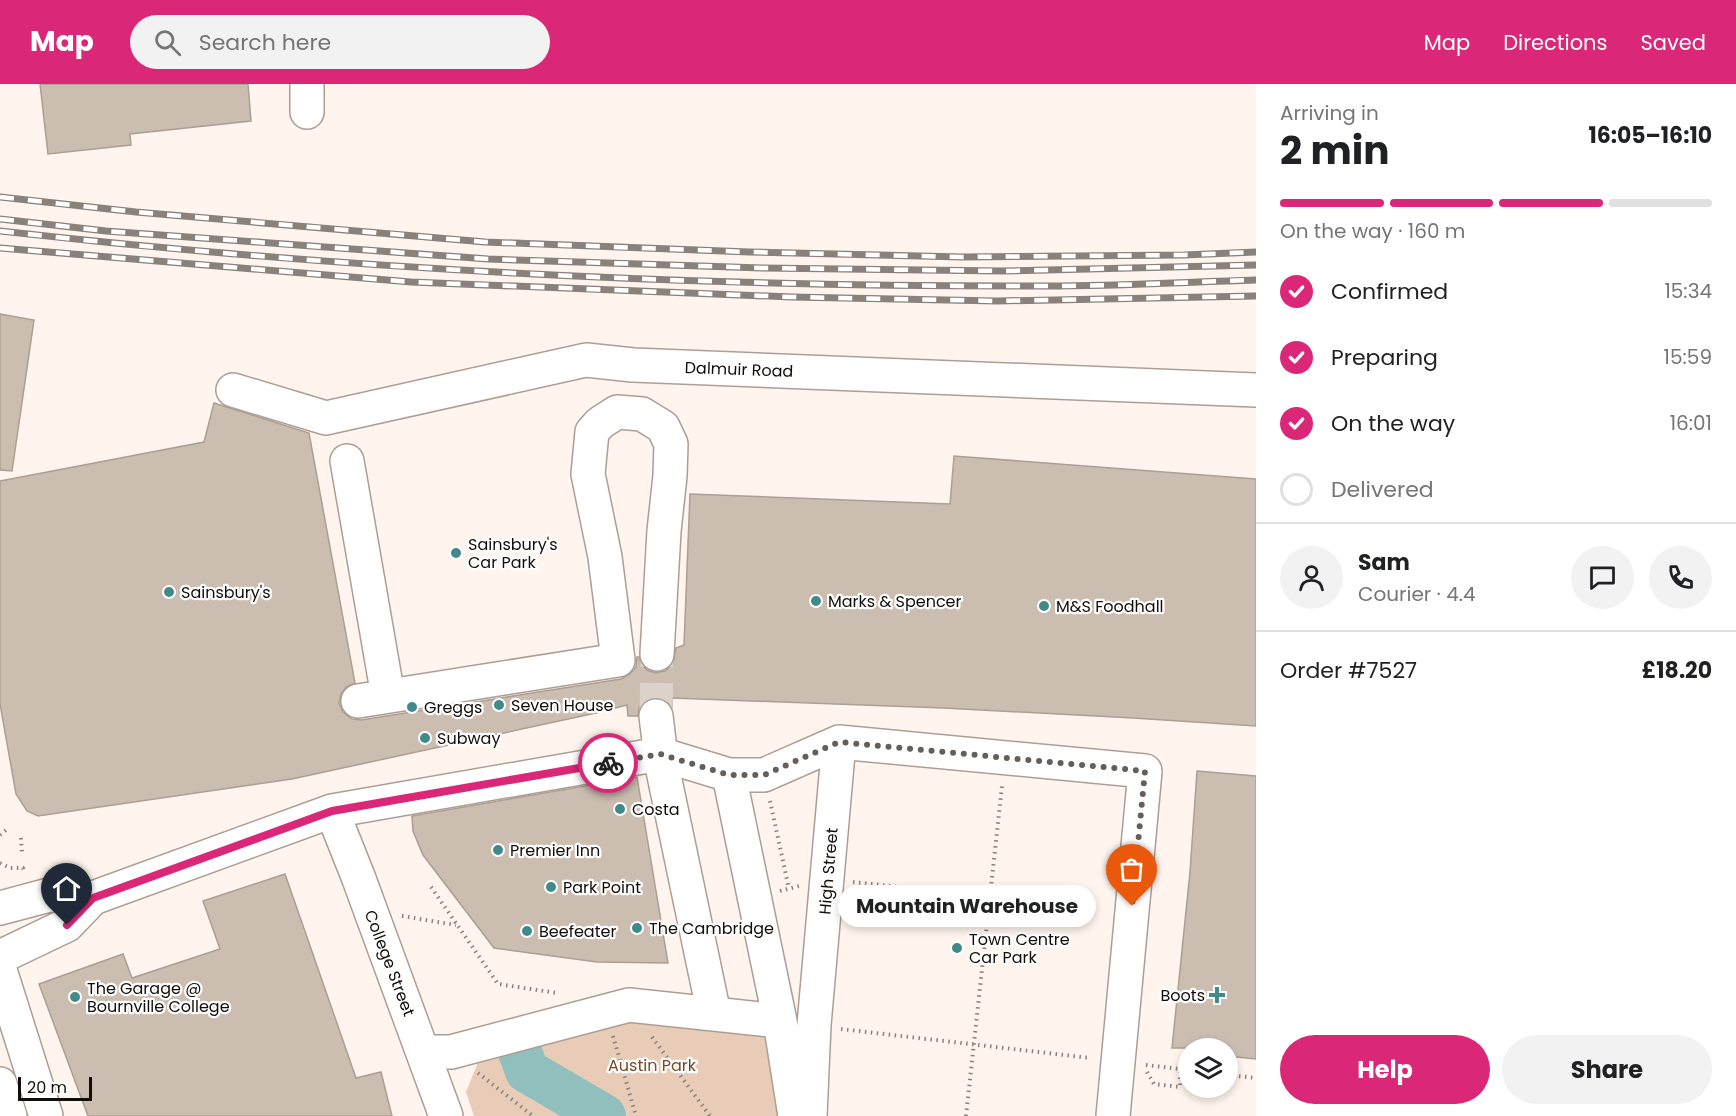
<!DOCTYPE html>
<meta charset="utf-8">
<style>
:root{--surface:#fff;--page:#f2f2f2;--text:#202124;--muted:#757577;--line:#e0e0e0;--accent:#db2777}
body{margin:0;font-family:Poppins,sans-serif;background:var(--page);color:var(--text);height:100vh;display:flex;flex-direction:column;font-size:22px;white-space:nowrap}
*{box-sizing:border-box;margin:0}
p{font-size:20px;color:var(--muted)}
.icon{flex:none;width:33px;height:33px;fill:none;stroke:currentColor;stroke-width:2;stroke-linecap:round;stroke-linejoin:round}
.map{position:relative;flex:1;overflow:hidden}
.drawer{display:flex;flex-direction:column;background:var(--surface);width:480px}
.drawer>*{flex:none}
.fabs{position:absolute;left:1178px;top:954px;display:grid;gap:12px}
.fabs a{display:grid;place-items:center;width:60px;height:60px;border-radius:50%;background:var(--surface);box-shadow:0 3px 9px #0003;font-size:30px}
.scale{position:absolute;left:18px;bottom:15px;width:74px;box-sizing:border-box;padding-left:6px;border:3px solid #120d09;border-top:0;font-size:16px;line-height:21px;white-space:nowrap;color:#120d09;-webkit-text-stroke:4px #fff;paint-order:stroke}
.pin{position:absolute;display:grid;place-items:center;width:51px;height:51px;color:#fff;margin:-62px -26px;border-radius:50% 50% 50% 0;rotate:-45deg;box-shadow:0 0 6px #0007}
.pin .icon{rotate:45deg}
.courier{position:absolute;display:grid;place-items:center;width:60px;height:60px;margin:-30px;border:4px solid #db2777;border-radius:50%;background:#fff;color:#222;box-shadow:0 2px 8px #0007}
.bubble{position:absolute;height:42px;border-radius:21px;background:var(--surface);box-shadow:0 3px 9px #0003;font-size:20px;font-weight:700;line-height:42px;text-align:center}
.headline em{font-style:normal;font-weight:700}
.headline div{display:flex;flex-direction:column-reverse}
.headline{display:flex;align-items:center;justify-content:space-between;height:102px;padding:0 24px}
h1{font-size:39px;font-weight:700;line-height:45px}
.bar{display:grid;grid-template-columns:repeat(4,1fr);gap:9px 6px;align-content:center;height:72px;padding:0 24px}
.bar i{height:8px;border-radius:4px;background:var(--line)}
.bar .active{background:var(--accent)}
.bar p{grid-column:span 4}
.line{display:flex;align-items:center;gap:15px;padding:0 24px;border-top:2px solid var(--line)}
.line div{flex:1}
.round{display:grid;place-items:center;flex:none;width:63px;height:63px;border-radius:32px;background:var(--page)}
ol{padding:0 24px;list-style:none}
li{display:flex;align-items:center;gap:18px;height:66px}
li p{margin-inline-start:auto}
li .icon{padding:6px;border-radius:50%;background:var(--accent);color:#fff;stroke-width:4}
li:last-child{color:var(--muted)}
li i{width:33px;height:33px;border:3px solid var(--line);border-radius:50%}
.primary-button{display:flex;gap:12px;margin-top:auto;padding:12px 24px}
.primary-button a{flex:1;height:69px;border-radius:36px;background:var(--accent);color:#fff;font-size:24px;font-weight:700;line-height:69px;text-align:center}
.primary-button a+a{background:var(--page);color:var(--text)}
header{display:flex;align-items:center;gap:36px;box-sizing:border-box;height:84px;padding:0 30px;background:var(--accent);color:#fff}
header strong{font-size:28px}
nav{display:flex;gap:33px;margin-inline-start:auto;font-size:21px}
.search{width:420px;height:54px;background:var(--page);display:flex;align-items:center;gap:15px;box-sizing:border-box;padding:0 21px;border-radius:33px;color:var(--muted);font-size:22px}
main{display:flex;flex:1;min-height:0}
.map>svg:first-child{display:block}
</style>
<header>
<strong>Map</strong>
<div class="search"><svg class="icon" aria-label="search" viewBox="0 0 24 24"><circle cx="10" cy="10" r="6"/><path d="M15 15l6 6"/></svg>Search here</div>
<nav><a>Map</a><a>Directions</a><a>Saved</a></nav>
</header>
<main>
<div class="map">
<svg width="1256" height="1032" viewBox="0 0 1256 1032">
<rect width="100%" height="100%" fill="#fff5ee"/>
<path fill="#e8ccb7" d="M649,929L775,950L789,1032H474L466,1008L481,971Z"/>
<g fill="none" stroke-linecap="round" stroke-linejoin="round">
<path stroke="#91bfbe" stroke-width="44" d="M519,965L527,987L604,1032"/>
</g>
<path fill="#ccbdb1" stroke="#ac9e92" stroke-width="1.5" d="M40,0H248L251,37L130,50L131,61L48,70Z
M0,230L34,236L12,387L0,386Z
M214,319L309,349L355,599L346,603L341,610L339,619L343,628L352,635L361,636L621,595L630,590L636,583L637,573H639L641,579L647,586L655,589L665,587L673,580L676,564L684,561L690,410L950,420L954,372L1256,395V642L1133,634L943,624L672,614V622L664,615L654,613L644,617L639,624L638,632H628L627,621L596,629L292,695L38,732L27,727L16,710L0,620V397L204,358Z
M1197,687L1256,692V975L1227,972V964H1172L1190,788Z
M637,693L668,879L597,878L494,864L423,771L413,747L412,732Z
M285,790L356,994L381,988L392,1032H88L39,900L123,870L132,894L220,865L203,817Z"/>
<g fill="none" stroke-linecap="round" stroke-linejoin="round">
<path stroke="#dbd2cc" stroke-width="33" stroke-dasharray="33 16" stroke-linecap="butt" d="M656,632L657,570"/>
<defs>
<path id="minor" d="M307,28V0
M233,306L326,334L586,276L633,281L1256,306
M347,377L388,612
M358,617L618,576L605,473L588,390L592,348L600,339L617,328L642,330L663,343L671,360L670,392L664,447L657,570
M656,632L662,682L714,930
M729,691L780,937L795,1032
M332,727L359,795L446,1032
M0,824L49,811L93,814L332,727L660,670L729,691H764L839,658L1145,687L1113,1032
M0,873L67,841L93,814
M0,886L46,1032
M423,968H451L629,921L780,937
M0,1000L10,1032
M810,1032L814,941L839,658"/>
</defs>
<use href="#minor" stroke="#ad9e93" stroke-width="36"/>
<path stroke="#89817c" stroke-width="4" stroke-dasharray="1.5 4.5" stroke-linecap="butt" d="M770,717L789,805
M0,751L6,746
M21,754L22,769
M0,779L10,784H23L25,789
M853,798L1020,816
M431,803L498,900L557,909
M780,807L799,802
M402,832L456,841
M841,945L1090,974
M613,952L636,1032
M652,953L710,1032
M1146,981L1180,985
M1147,988L1154,1000L1180,1003V985L1188,986
M478,989L533,1032
M1227,991L1256,994
M966,1032L1002,702"/>
<use href="#minor" stroke="#fff" stroke-width="33"/>
<defs>
<path id="rail" d="M0,113L136,128L485,158L749,168L962,173L1184,171L1256,168
M0,135L106,147L488,175L762,184L1003,187L1256,181
M0,147C348,186 698,203 1047,202C1117,202 1187,198 1256,196
M0,164L411,198L791,213L998,217L1256,212"/>
</defs>
<use href="#rail" stroke="#89817c" stroke-width="7"/>
<use href="#rail" stroke="#fff" stroke-width="4.5" stroke-dasharray="14" stroke-linecap="butt"/>
</g>
<g fill="none" stroke-linecap="round" stroke-linejoin="round">
<path stroke="#655e59" stroke-width="6" stroke-dasharray="0 10.8" d="M608,679L660,670L729,691H764L839,658L1145,687L1132,822"/>
<path stroke="#db2777" stroke-width="8" d="M67,841L93,814L332,727L608,679"/>
</g>
<g fill="#428a8a" stroke="#fff" stroke-width="2">
<circle cx="456" cy="469" r="6"/>
<circle cx="169" cy="508" r="6"/>
<circle cx="816" cy="517" r="6"/>
<circle cx="1044" cy="522" r="6"/>
<circle cx="499" cy="621" r="6"/>
<circle cx="412" cy="623" r="6"/>
<circle cx="425" cy="654" r="6"/>
<circle cx="620" cy="725" r="6"/>
<circle cx="498" cy="766" r="6"/>
<circle cx="551" cy="803" r="6"/>
<circle cx="637" cy="844" r="6"/>
<circle cx="527" cy="847" r="6"/>
<circle cx="957" cy="864" r="6"/>
<path d="M1214 902h6v6h6v6h-6v6h-6v-6h-6v-6h6z"/>
<circle cx="75" cy="913" r="6"/>
</g>
<g text-anchor="middle" stroke-width="4.5" stroke-linejoin="round" paint-order="stroke">
<g font-size="16" fill="#120d09" stroke="#fff">
<text transform="translate(739 285) rotate(2)" y="6">Dalmuir Road</text>
<text transform="translate(828 787) rotate(-85)" y="6">High Street</text>
<text transform="translate(390 879) rotate(69)" y="6">College Street</text>
</g>
<g font-size="16" fill="#120d09" stroke="#fff" text-anchor="start">
<text x="468" y="466">Sainsbury's<tspan x="468" dy="18">Car Park</tspan></text>
<text x="181" y="514">Sainsbury's</text>
<text x="828" y="523">Marks &amp; Spencer</text>
<text x="1056" y="528">M&amp;S Foodhall</text>
<text x="511" y="627">Seven House</text>
<text x="424" y="629">Greggs</text>
<text x="437" y="660">Subway</text>
<text x="632" y="731">Costa</text>
<text x="510" y="772">Premier Inn</text>
<text x="563" y="809">Park Point</text>
<text x="649" y="850">The Cambridge</text>
<text x="539" y="853">Beefeater</text>
<text x="969" y="861">Town Centre<tspan x="969" dy="18">Car Park</tspan></text>
<text x="87" y="910">The Garage @<tspan x="87" dy="18">Bournville College</tspan></text>
<text x="1205" y="917" text-anchor="end">Boots</text>
</g>
<g font-size="16" fill="#754a25" stroke="#fff">
<text x="652" y="987">Austin Park</text>
</g>
</g>
</svg>
<div class="fabs">
<a><svg class="icon" aria-label="layers" viewBox="0 0 24 24"><path d="M12 4l9 5-9 5-9-5zM3 14l9 5 9-5"/></svg></a>
</div>
<div class="scale">20 m</div>
<div class="pin" style="left:1132px;top:822px;background:#ea580c"><svg class="icon" aria-label="bag" viewBox="0 0 24 24"><path d="M5 8h14l-1 12H6zM9 8a3 3 0 0 1 6 0"/></svg></div>
<div class="pin" style="left:67px;top:841px;background:#1f2937"><svg class="icon" aria-label="home" viewBox="0 0 24 24"><path d="M3 11l9-7 9 7M6 9v11h12V9"/></svg></div>
<div class="courier" style="left:608px;top:679px"><svg class="icon" aria-label="bike" viewBox="0 0 24 24"><circle cx="6" cy="16" r="4"/><circle cx="18" cy="16" r="4"/><path d="M6 16l4-8h5l3 8M10 8l3 8H6M13 5h3"/></svg></div>
<div class="bubble" style="left:838px;top:801px;width:258px">Mountain Warehouse</div>
</div>
<section class="drawer">
<div class="headline"><div><h1>2 min</h1><p>Arriving in</p></div><em>16:05–16:10</em></div>
<div class="bar"><i class="active"></i><i class="active"></i><i class="active"></i><i></i><p>On the way · 160 m</p></div>
<ol>
<li><svg class="icon" aria-label="check" viewBox="0 0 24 24"><path d="M5 12l5 5 9-10"/></svg>Confirmed<p>15:34</p></li>
<li><svg class="icon" aria-label="check" viewBox="0 0 24 24"><path d="M5 12l5 5 9-10"/></svg>Preparing<p>15:59</p></li>
<li><svg class="icon" aria-label="check" viewBox="0 0 24 24"><path d="M5 12l5 5 9-10"/></svg>On the way<p>16:01</p></li>
<li><i></i>Delivered</li>
</ol>
<div class="line" style="height:108px"><a class="round"><svg class="icon" aria-label="person" viewBox="0 0 24 24"><circle cx="12" cy="8" r="4"/><path d="M4 21q1-7 8-7t8 7"/></svg></a><div><b>Sam</b><p>Courier · 4.4</p></div><a class="round"><svg class="icon" aria-label="chat" viewBox="0 0 24 24"><path d="M4 5h16v11H9l-5 4z"/></svg></a><a class="round"><svg class="icon" aria-label="phone" viewBox="0 0 24 24"><path d="M5 4h4l2 5-3 2q2 4 5 5l2-3 5 2v4C11 20 4 13 5 4z"/></svg></a></div>
<div class="line" style="height:78px"><div>Order #7527</div><b>£18.20</b></div>
<div class="primary-button"><a>Help</a><a>Share</a></div>
</section>
</main>
